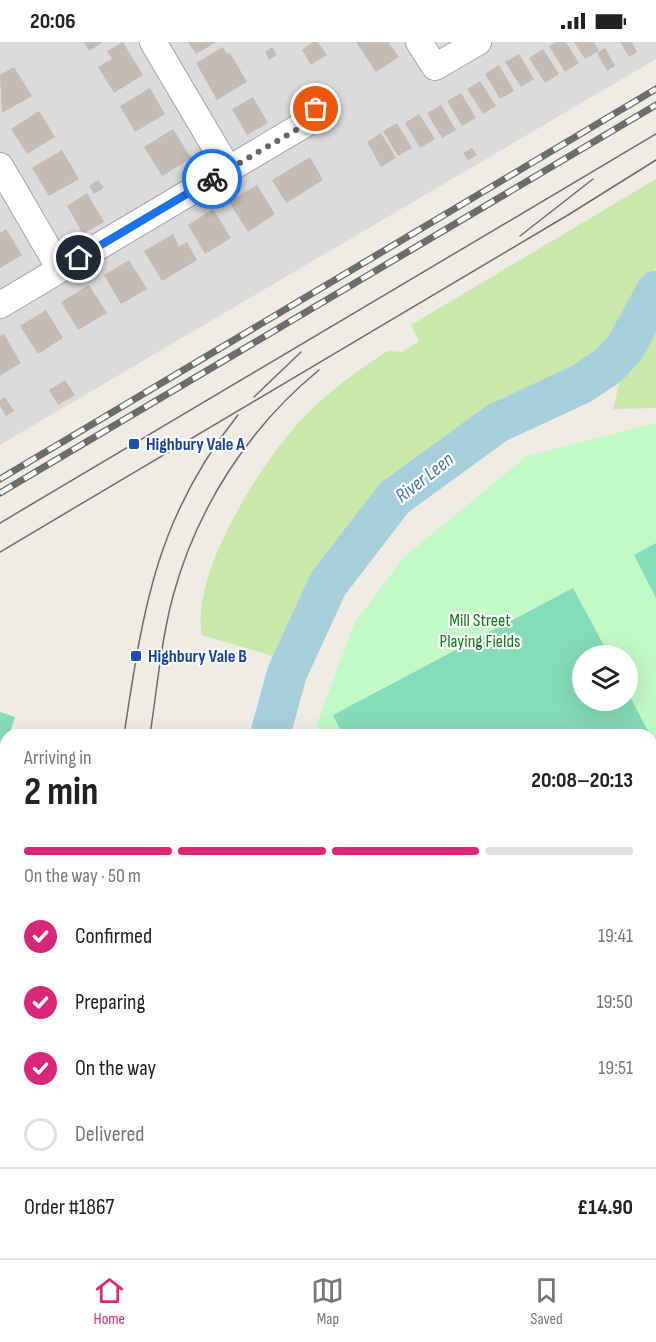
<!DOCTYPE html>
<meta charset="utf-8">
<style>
:root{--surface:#fff;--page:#f2f2f2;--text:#222;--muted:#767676;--line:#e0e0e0;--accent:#db2777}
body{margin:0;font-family:"Sofia Sans Condensed",sans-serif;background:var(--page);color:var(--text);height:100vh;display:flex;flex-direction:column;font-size:22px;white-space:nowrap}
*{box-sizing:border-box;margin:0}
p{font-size:20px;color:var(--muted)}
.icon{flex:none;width:33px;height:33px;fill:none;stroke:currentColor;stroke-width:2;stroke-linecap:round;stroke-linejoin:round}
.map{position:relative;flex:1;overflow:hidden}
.side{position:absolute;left:0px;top:687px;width:657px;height:530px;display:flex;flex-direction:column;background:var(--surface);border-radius:18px 18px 0 0;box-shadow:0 6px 24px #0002}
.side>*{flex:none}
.buttons{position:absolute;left:572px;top:603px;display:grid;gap:12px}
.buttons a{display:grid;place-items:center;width:66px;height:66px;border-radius:50%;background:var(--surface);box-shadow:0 6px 24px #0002;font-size:30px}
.pin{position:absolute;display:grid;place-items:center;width:51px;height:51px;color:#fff;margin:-26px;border:3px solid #fff;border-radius:50%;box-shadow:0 2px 6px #0007}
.courier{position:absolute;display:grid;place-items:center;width:60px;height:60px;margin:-30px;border:4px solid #1a73e8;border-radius:50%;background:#fff;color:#222;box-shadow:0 2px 8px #0007}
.summary em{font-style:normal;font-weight:700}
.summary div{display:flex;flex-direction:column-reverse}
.summary{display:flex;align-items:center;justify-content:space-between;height:102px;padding:0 24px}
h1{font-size:39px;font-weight:700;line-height:45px}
.bar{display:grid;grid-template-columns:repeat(4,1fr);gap:9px 6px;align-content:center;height:72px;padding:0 24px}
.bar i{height:8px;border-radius:4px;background:var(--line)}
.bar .current{background:var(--accent)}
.bar p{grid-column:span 4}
.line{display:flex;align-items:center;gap:15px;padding:0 24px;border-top:2px solid var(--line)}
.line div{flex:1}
ol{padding:0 24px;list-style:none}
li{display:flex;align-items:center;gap:18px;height:66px}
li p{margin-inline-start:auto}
li .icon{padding:6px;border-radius:50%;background:var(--accent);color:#fff;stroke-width:4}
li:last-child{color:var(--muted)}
li i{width:33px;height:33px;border:3px solid var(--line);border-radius:50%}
.status{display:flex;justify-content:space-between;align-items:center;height:42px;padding:0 30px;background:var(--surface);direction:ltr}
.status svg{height:16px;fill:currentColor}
.menu{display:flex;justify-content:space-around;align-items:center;height:84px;border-top:2px solid var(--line);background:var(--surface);font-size:16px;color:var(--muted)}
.menu a{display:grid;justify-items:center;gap:3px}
.menu .current{color:var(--accent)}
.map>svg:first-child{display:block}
</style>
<div class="status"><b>20:06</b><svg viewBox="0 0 49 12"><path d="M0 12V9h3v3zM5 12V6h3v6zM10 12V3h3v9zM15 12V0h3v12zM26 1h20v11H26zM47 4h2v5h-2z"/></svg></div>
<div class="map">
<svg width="656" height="1216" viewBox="0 0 656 1216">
<rect width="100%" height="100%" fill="#efebe5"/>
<path fill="#dcdbdb" d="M0,0H656V17L0,403Z
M0,1071L6,1073V1182L3,1216H0Z"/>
<path fill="#cae8ac" d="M656,137V226L620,303L606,324L590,338L483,392L435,427L336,542L296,621L202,593C190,532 261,421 302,377C326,351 355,331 384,311L390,309L402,310L419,299L411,283Z
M656,264V366L613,367L623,326Z"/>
<path fill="#c3f8c7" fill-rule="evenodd" d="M656,381V1216H112V1210H651V693H313L354,582L403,516L527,414ZM582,614H627V658H582Z"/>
<path fill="#85dcba" d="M656,501V556L634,513Z
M573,546L609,613L582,614V658H627V649L650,693H343L333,673Z
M0,670L15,675L9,693H6L0,716Z
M651,695L656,704V895L651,898Z
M656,915V1178L651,1181V918Z
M520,1211L521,1214L517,1216H147L144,1211Z"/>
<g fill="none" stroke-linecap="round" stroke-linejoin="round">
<path stroke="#a6cfdb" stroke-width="40" d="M270,693L287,631L328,542L394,456L497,381L581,342L608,324L625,306L656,249
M0,1035L6,1036"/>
</g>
<path fill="#c3bbb4" d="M84,0H103L89,9Z
M123,0L143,33L114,51L98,25L112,17L107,9Z
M188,0H216L196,12Z
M313,0H318L327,13L311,23L302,8Z
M356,0H388L399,15L376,30Z
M556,0H566L579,21L565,30L549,4Z
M574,0H594L599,9L585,17Z
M620,0H632L637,10L629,15Z
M223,5L227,12L230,11L247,40L217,58L196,21Z
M272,5L277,13L269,18L265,10Z
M605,6L615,24L607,29L597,11Z
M543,7L559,32L545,41L529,16Z
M519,12L534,37L521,45L505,20Z
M499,23L514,49L500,57L485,32Z
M14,25L32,54L2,71L0,33Z
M480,39L496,64L483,72L467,47Z
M150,46L165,72L135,90L120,64Z
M461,51L476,76L462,84L447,59Z
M253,55L268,81L247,93L232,67Z
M441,63L456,88L442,96L427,71Z
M39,69L55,95L27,112L11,87Z
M419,72L435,97L420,106L405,81Z
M397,81L412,106L398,114L383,89Z
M173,87L191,116L162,134L144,105Z
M381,91L396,116L381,125L367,100Z
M472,106L477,113L468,118L463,111Z
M62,108L79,137L49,154L32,126Z
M310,115L323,138L286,161L272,138Z
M98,138L104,146L94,152L89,144Z
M257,143L275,172L248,190L229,160Z
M87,151L104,180L83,192L67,164Z
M213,167L231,196L205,212L188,183Z
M6,187L22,213L0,226V191Z
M173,192L179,204L187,200L197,218L162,239L144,209Z
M129,218L147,247L121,262L104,233Z
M89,243L107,271L78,288L61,260Z
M46,268L63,296L38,312L20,284Z
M4,292L21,321L0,334V294Z
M65,338L75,353L58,363L49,348Z
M5,355L14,369L6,374L0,364V358Z"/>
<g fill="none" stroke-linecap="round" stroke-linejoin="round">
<defs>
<path id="minor" d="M153,0L228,127
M419,0L435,25L478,0
M0,124L60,227
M0,263L320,73"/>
</defs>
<use href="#minor" stroke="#a5a5a5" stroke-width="28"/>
<use href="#minor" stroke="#fff" stroke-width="26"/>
<path stroke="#6c6c6c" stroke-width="1.5" d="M520,194L593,137
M254,355L301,310
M0,481L656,92
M0,510L568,173L656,118
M124,693C143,568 156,475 238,373
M150,693C157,647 161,599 173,554C197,466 248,386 319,328
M44,1216L45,1210"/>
<defs>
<path id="rail" d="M0,437L656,47
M0,451L656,63"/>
</defs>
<use href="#rail" stroke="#6c6c6c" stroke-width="7"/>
<use href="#rail" stroke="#fff" stroke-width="4.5" stroke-dasharray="14" stroke-linecap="butt"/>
</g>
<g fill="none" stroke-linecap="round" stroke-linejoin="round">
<path stroke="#676664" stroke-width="6" stroke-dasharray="0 10.8" d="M212,137L320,74L316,67"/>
<path stroke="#1a73e8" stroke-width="8" d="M79,216L212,137"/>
</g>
<g fill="#1a4fb4" stroke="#fff" stroke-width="2">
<rect x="128" y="396" width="12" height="12" rx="3"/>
<rect x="130" y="608" width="12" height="12" rx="3"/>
</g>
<g text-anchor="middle" stroke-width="4.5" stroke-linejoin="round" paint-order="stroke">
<g font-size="18" font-weight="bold" fill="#164399" stroke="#fff" text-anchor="start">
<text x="146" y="408">Highbury Vale A</text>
<text x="148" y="620">Highbury Vale B</text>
</g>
<g font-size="18" fill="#0f7a17" stroke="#fff">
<text x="480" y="584">Mill Street<tspan x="480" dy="21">Playing Fields</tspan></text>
</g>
<g font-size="20" font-style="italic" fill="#4b78a3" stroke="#fff">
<text transform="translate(424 435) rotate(-38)" y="7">River Leen</text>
</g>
</g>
</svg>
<div class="buttons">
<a><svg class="icon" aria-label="layers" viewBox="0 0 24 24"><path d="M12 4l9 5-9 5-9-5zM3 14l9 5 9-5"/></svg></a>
</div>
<div class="pin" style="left:316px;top:67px;background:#ea580c"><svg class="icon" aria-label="bag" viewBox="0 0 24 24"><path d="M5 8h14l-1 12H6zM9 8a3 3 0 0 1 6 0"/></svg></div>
<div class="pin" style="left:79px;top:216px;background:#1f2937"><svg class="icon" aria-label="home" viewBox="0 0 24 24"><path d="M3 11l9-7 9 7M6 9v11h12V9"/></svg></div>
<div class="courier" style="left:212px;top:137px"><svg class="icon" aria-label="bike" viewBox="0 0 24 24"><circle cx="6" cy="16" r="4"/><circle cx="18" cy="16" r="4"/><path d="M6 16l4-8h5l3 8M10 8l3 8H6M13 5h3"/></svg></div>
<section class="side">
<div class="summary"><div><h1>2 min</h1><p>Arriving in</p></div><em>20:08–20:13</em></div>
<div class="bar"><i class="current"></i><i class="current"></i><i class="current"></i><i></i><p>On the way · 50 m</p></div>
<ol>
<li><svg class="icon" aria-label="check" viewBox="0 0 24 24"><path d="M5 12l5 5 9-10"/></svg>Confirmed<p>19:41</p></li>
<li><svg class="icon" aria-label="check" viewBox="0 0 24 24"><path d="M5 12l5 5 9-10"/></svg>Preparing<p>19:50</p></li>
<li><svg class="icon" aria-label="check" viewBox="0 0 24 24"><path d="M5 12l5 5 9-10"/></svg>On the way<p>19:51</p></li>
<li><i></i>Delivered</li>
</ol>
<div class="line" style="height:78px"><div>Order #1867</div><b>£14.90</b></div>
</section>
</div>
<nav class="menu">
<a class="current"><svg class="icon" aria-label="home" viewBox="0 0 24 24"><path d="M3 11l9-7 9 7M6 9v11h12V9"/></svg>Home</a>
<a><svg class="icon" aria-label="map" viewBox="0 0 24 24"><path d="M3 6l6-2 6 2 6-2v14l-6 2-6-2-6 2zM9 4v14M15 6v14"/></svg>Map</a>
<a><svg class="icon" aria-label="saved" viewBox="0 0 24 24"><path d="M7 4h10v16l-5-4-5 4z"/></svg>Saved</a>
</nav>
